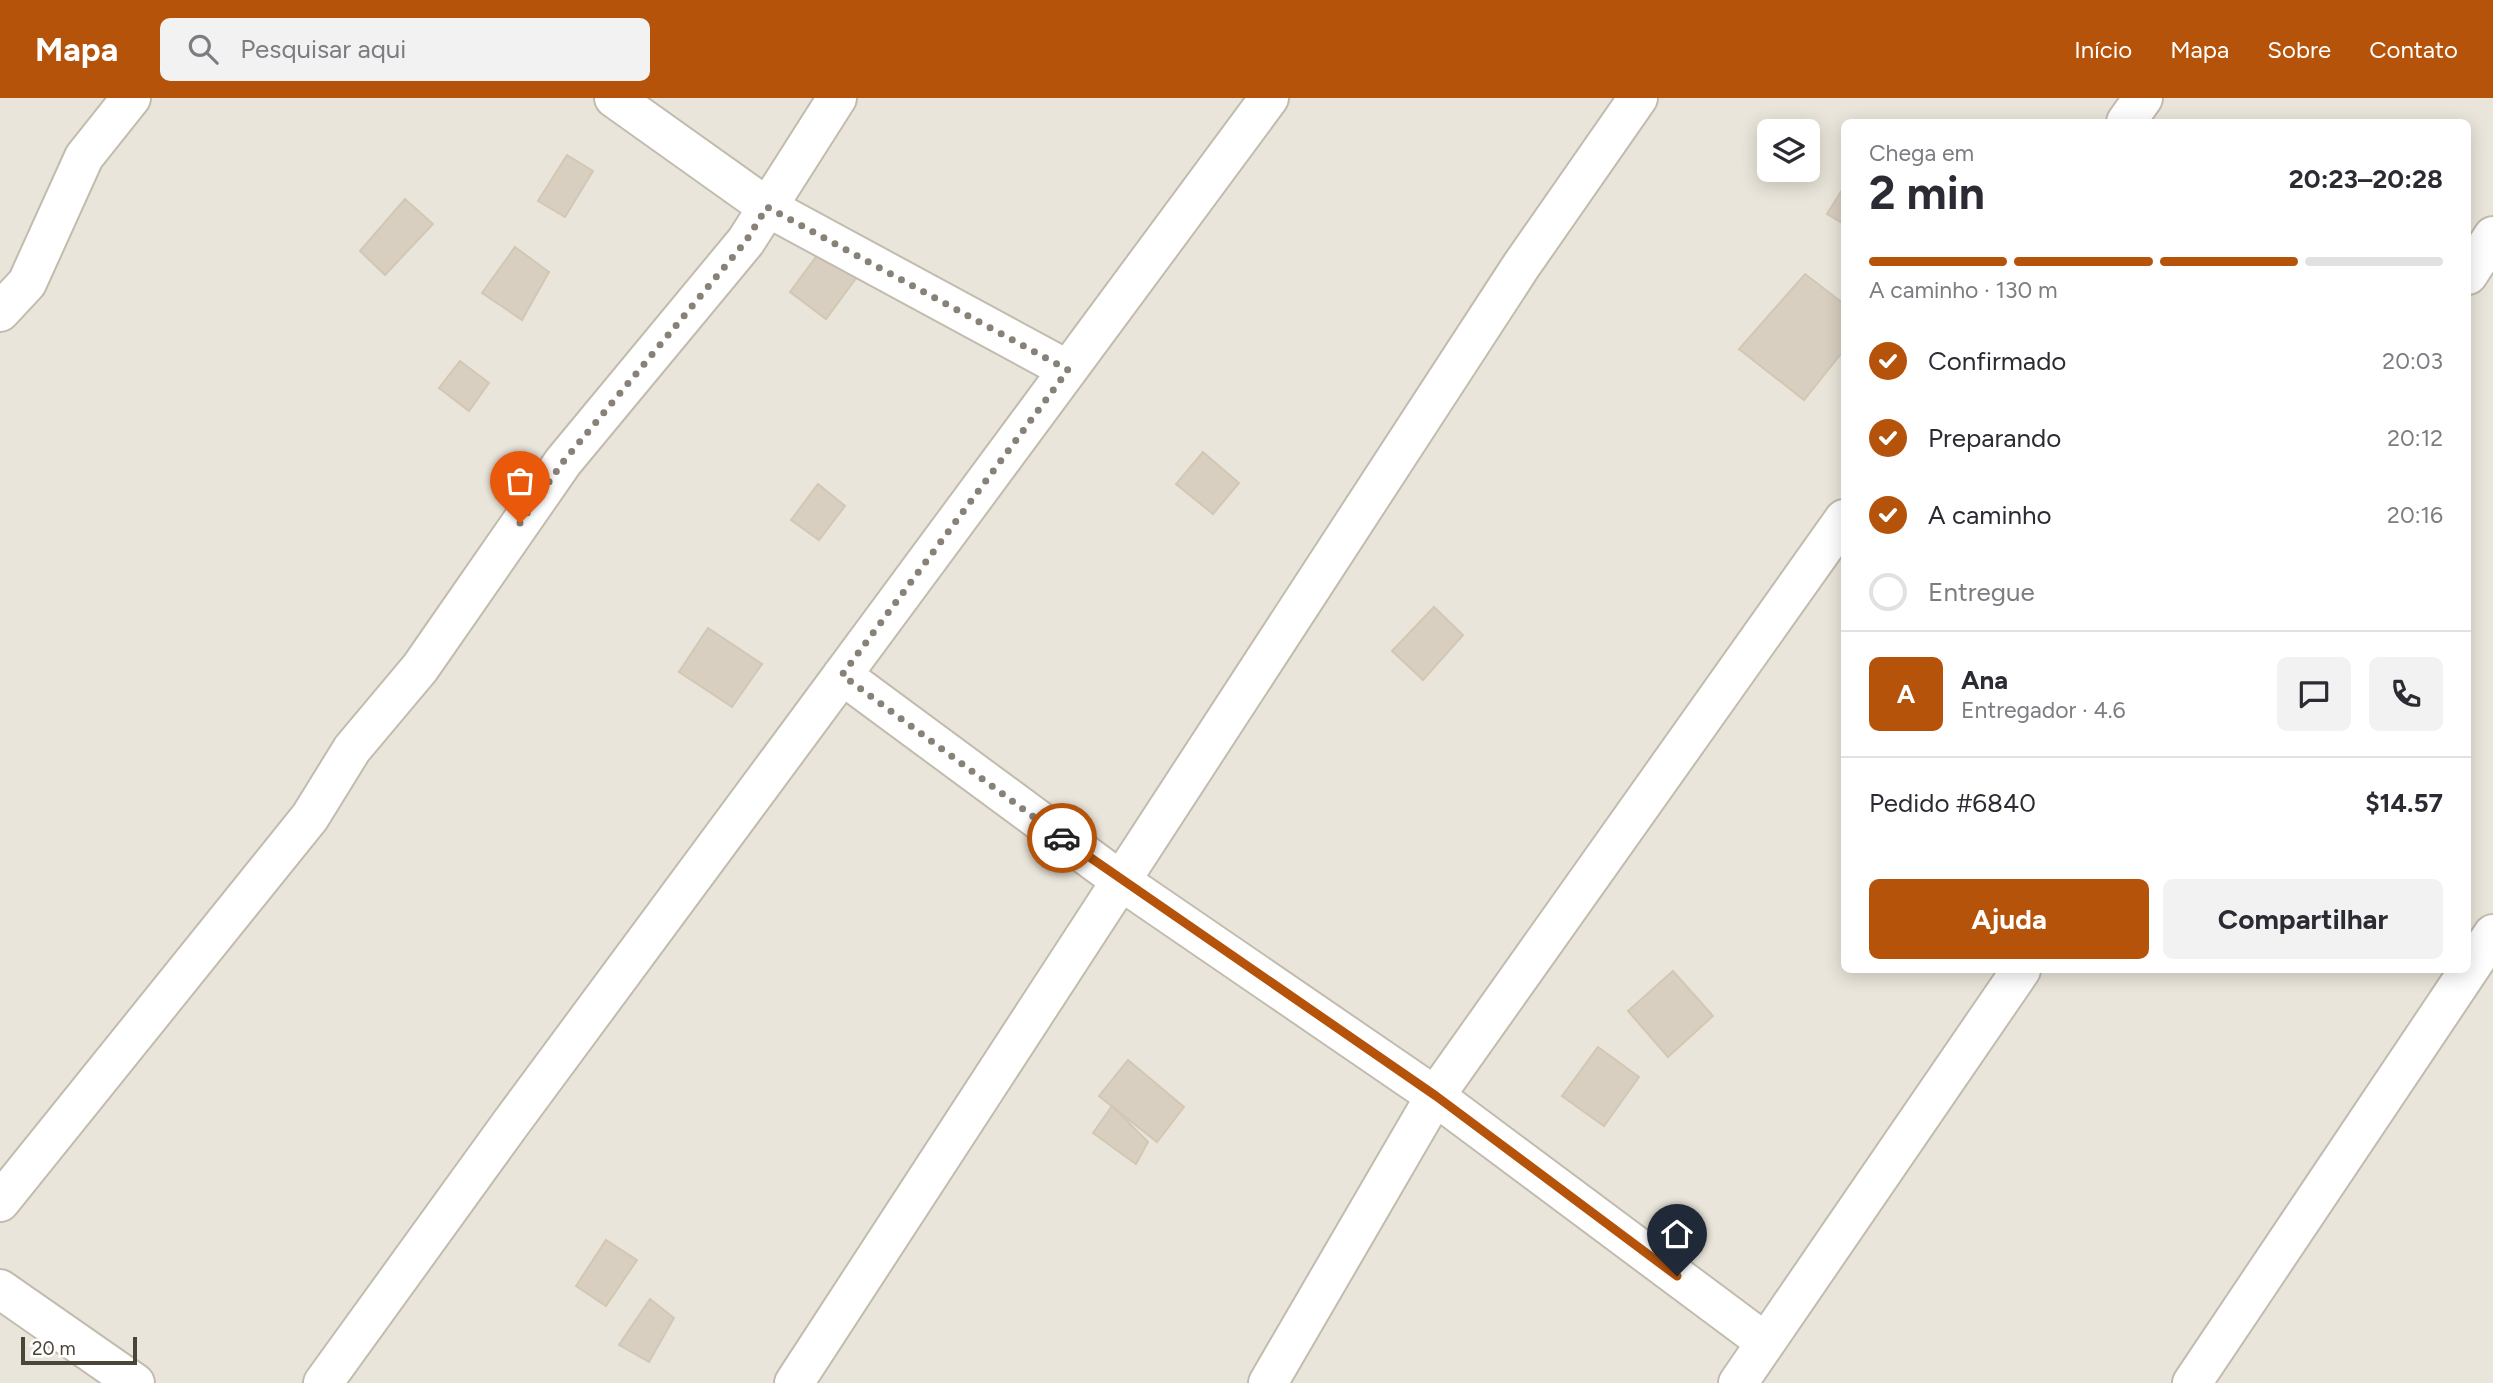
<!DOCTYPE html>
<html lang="pt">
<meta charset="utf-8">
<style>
:root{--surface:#fff;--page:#f2f2f3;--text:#2b2b33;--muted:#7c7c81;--line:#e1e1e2;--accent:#b45309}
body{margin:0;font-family:Figtree,sans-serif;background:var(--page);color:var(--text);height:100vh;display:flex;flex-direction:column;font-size:26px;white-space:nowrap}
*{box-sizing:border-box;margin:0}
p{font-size:23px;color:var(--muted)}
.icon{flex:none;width:38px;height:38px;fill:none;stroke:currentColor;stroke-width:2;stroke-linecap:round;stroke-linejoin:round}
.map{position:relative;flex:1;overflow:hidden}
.panel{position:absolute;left:1841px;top:21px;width:630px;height:854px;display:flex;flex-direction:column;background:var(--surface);border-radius:10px;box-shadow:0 4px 18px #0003}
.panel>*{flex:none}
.controls{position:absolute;left:1757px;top:21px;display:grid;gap:14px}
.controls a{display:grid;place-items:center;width:63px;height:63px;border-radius:10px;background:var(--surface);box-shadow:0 4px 18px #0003;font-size:35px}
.scale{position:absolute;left:21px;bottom:18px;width:116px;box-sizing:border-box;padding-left:7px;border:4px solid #4b4439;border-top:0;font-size:19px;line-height:24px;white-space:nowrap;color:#4b4439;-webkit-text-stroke:5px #fff;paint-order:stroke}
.pin{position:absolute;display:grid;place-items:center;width:60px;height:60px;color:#fff;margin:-72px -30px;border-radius:50% 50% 50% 0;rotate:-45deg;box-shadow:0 0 7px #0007}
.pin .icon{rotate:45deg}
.courier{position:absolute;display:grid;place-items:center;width:70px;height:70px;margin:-35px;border:5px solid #b45309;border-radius:50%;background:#fff;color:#222;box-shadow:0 2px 9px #0007}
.summary em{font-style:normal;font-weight:700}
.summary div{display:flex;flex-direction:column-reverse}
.summary{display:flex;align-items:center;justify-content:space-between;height:119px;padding:0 28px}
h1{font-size:46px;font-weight:700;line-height:52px}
.bar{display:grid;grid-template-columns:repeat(4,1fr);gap:10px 7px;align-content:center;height:84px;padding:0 28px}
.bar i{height:9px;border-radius:5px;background:var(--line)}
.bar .on{background:var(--accent)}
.bar p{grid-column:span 4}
.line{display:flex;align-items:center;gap:18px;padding:0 28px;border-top:2px solid var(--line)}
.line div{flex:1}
.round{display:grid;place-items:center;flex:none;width:74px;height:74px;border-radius:10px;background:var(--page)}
ol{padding:0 28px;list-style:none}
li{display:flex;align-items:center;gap:21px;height:77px}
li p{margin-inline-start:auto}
li .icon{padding:7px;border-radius:50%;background:var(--accent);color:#fff;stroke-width:4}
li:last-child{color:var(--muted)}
li i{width:38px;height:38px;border:4px solid var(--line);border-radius:50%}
.button{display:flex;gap:14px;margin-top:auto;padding:14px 28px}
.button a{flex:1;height:80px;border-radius:10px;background:var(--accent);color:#fff;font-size:28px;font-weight:700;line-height:80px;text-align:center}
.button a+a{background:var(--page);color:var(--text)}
header{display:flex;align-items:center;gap:42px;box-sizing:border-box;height:98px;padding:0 35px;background:var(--accent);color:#fff}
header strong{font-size:33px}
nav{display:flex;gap:38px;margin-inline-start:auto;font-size:24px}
.search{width:490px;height:63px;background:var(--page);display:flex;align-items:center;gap:18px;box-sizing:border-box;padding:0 24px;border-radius:10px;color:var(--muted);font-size:26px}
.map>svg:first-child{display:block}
</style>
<header>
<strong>Mapa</strong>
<div class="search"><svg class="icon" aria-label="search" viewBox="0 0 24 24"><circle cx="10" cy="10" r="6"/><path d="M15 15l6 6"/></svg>Pesquisar aqui</div>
<nav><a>Início</a><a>Mapa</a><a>Sobre</a><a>Contato</a></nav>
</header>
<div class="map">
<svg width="2493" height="1285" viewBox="0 0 2493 1285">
<rect width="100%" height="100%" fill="#f6f3ec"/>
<path fill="#eae5da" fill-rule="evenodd" d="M0,0H2493V1285H0ZM1844,24H2468V872H1844ZM1769,33H1808V72H1769Z"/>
<path fill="#d8cfc1" stroke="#d3c7b4" stroke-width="2" d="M567,57L593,73L565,119L538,103Z
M1844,89V126L1827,116Z
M405,101L433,126L385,177L360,153Z
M515,149L549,174L522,222L482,195Z
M821,152L857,179L826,221L790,194Z
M1805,176L1844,206V252L1804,302L1739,251Z
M460,263L489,285L469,313L439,290Z
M1203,354L1239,385L1213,416L1176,386Z
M818,386L845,408L819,442L791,422Z
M1434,509L1463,537L1423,582L1392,553Z
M708,530L762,566L732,609L679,574Z
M1673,873L1713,918L1668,959L1628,913Z
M1598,949L1639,979L1604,1028L1562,998Z
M1128,962L1184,1009L1157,1044L1099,998Z
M1112,1008L1148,1044L1136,1066L1093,1035Z
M606,1142L637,1162L606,1208L576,1188Z
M650,1201L674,1220L649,1264L619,1247Z"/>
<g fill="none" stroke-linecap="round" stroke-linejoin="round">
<defs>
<path id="minor" d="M614,0L767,109L1068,272
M2126,24L2143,0
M2468,177L2493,138
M0,214L27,185L84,59L131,0
M842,577L1121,783L1435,998L1765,1244
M0,1104L310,719L352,651L420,570L563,364L746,143L837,0
M0,1191L135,1285
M323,1285L511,1025L1269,0
M794,1285L1521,168L1638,0
M1268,1285L1435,998L1844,421
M1738,1285L2021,872
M2192,1285L2493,836"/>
</defs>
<use href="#minor" stroke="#c2bbae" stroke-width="42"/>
<use href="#minor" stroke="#fff" stroke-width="38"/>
</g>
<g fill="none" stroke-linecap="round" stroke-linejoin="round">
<path stroke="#878178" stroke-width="7" stroke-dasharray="0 12.6" d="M520,425L563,364L746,143L767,109L1068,272L842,577L1062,740"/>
<path stroke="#b45309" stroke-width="9" d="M1062,740L1436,998L1677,1178"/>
</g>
</svg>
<div class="controls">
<a><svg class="icon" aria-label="layers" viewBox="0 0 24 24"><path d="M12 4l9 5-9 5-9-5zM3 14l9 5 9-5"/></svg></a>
</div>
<div class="scale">20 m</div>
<div class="pin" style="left:520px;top:425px;background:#ea580c"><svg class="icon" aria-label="bag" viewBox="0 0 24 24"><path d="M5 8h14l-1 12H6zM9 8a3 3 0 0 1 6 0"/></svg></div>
<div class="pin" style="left:1677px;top:1178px;background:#1f2937"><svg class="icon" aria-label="home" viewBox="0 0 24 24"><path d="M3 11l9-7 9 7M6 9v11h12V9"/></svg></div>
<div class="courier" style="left:1062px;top:740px"><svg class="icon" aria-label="car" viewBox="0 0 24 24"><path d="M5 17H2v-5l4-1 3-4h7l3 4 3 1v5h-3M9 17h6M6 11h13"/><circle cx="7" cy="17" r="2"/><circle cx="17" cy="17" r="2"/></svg></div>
<section class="panel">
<div class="summary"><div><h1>2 min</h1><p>Chega em</p></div><em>20:23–20:28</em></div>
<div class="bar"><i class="on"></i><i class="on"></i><i class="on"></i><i></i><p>A caminho · 130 m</p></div>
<ol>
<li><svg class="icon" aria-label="check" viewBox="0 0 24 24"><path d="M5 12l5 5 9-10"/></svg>Confirmado<p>20:03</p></li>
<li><svg class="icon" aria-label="check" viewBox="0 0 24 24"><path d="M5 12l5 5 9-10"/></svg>Preparando<p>20:12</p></li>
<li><svg class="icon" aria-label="check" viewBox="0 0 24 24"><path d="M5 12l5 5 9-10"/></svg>A caminho<p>20:16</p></li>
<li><i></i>Entregue</li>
</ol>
<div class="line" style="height:126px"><b class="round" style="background:var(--accent);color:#fff">A</b><div><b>Ana</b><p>Entregador · 4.6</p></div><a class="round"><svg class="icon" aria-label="chat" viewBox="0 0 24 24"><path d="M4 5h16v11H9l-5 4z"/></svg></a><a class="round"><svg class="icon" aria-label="phone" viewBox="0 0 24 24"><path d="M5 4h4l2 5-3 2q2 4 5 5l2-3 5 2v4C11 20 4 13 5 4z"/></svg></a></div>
<div class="line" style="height:91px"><div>Pedido #6840</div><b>$14.57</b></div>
<div class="button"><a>Ajuda</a><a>Compartilhar</a></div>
</section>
</div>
